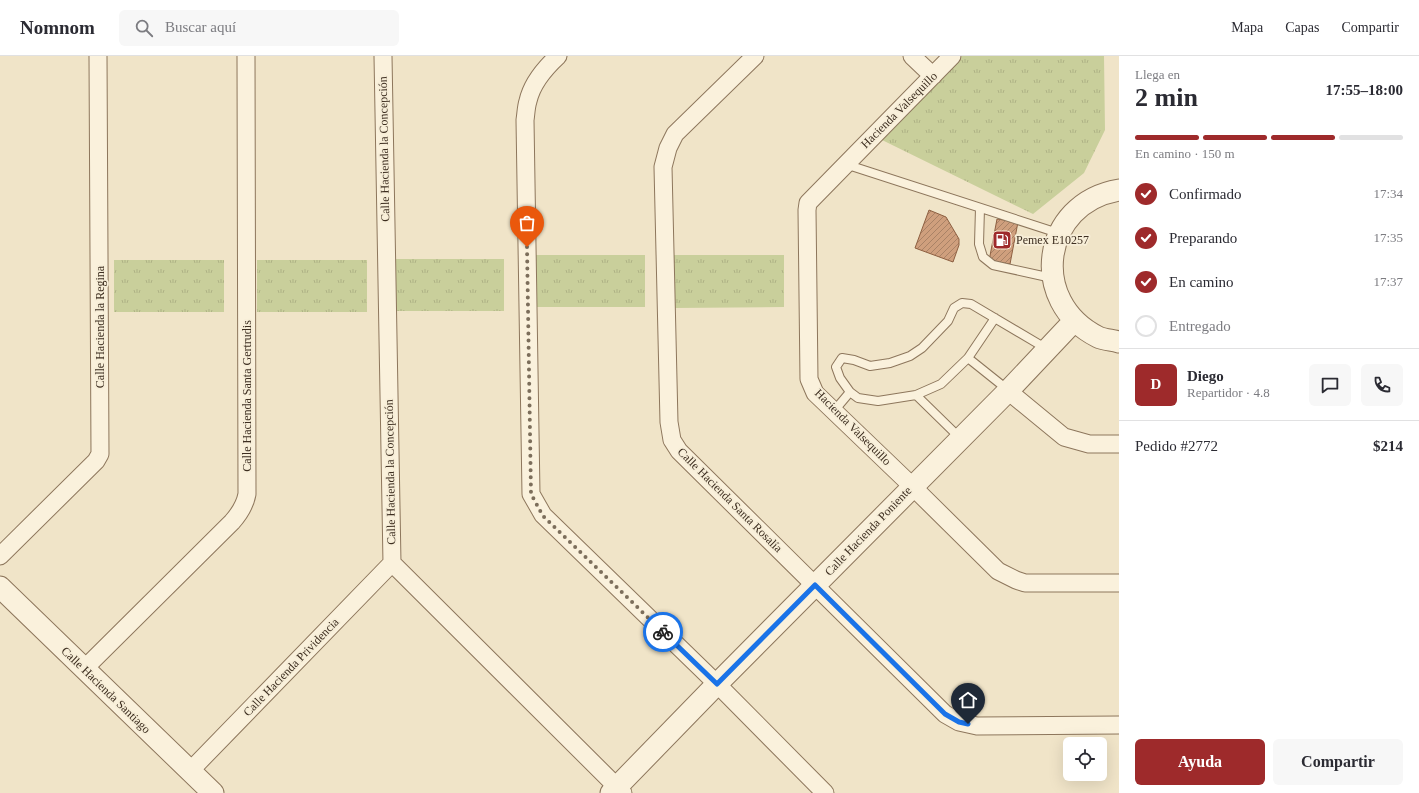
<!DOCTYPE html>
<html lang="es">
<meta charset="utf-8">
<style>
:root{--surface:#fff;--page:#f7f7f7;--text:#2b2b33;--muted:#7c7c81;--line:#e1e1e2;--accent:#9e2a2b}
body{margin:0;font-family:Georgia,serif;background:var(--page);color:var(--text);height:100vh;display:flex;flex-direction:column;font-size:15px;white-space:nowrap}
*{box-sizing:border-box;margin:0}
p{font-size:13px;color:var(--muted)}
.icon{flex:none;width:22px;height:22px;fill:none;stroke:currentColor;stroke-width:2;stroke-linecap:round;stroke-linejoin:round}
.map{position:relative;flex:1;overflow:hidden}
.drawer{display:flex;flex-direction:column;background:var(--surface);width:300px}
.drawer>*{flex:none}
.buttons{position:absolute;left:1063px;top:681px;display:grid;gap:8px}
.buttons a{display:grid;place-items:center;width:44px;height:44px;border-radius:6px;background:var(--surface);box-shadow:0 4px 16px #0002;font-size:20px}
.pin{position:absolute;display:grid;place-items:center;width:34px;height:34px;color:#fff;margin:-41px -17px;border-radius:50% 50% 50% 0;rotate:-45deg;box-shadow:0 0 4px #0007}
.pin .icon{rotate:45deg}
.courier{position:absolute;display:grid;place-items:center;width:40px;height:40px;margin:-20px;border:3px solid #1a73e8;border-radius:50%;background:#fff;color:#222;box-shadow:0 1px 5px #0007}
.headline em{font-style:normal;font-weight:600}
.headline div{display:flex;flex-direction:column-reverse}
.headline{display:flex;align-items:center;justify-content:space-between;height:68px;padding:0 16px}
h1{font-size:26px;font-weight:600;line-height:30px}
.bar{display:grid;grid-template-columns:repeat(4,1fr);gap:6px 4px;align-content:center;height:48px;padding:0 16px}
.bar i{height:5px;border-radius:3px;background:var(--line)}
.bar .current{background:var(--accent)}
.bar p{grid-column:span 4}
.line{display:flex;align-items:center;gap:10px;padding:0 16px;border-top:1px solid var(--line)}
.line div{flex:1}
.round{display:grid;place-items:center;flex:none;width:42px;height:42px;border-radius:6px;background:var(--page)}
ol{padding:0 16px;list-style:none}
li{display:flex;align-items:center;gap:12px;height:44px}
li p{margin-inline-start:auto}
li .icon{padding:4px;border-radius:50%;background:var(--accent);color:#fff;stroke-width:4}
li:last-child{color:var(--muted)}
li i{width:22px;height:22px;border:2px solid var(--line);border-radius:50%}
.cta{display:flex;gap:8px;margin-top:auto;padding:8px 16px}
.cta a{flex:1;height:46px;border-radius:6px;background:var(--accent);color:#fff;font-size:16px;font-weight:600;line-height:46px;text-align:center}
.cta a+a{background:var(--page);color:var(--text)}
header{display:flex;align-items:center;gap:24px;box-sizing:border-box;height:56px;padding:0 20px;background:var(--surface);border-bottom:1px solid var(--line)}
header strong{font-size:19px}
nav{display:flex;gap:22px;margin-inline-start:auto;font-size:14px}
.search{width:280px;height:36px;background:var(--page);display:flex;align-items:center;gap:10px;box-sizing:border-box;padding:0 14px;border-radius:6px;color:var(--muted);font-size:15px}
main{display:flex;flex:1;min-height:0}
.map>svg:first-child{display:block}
</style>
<header>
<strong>Nomnom</strong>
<div class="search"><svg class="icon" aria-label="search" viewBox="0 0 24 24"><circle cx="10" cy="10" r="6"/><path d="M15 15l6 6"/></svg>Buscar aquí</div>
<nav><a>Mapa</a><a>Capas</a><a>Compartir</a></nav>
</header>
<main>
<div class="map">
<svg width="1119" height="737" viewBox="0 0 1119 737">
<defs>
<pattern id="grass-tufts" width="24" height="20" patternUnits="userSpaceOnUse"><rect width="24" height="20" fill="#c9cf9b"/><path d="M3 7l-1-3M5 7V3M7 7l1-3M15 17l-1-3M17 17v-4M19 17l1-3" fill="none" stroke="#aeb285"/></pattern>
<pattern id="building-hatch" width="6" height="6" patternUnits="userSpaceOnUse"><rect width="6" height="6" fill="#cf9f7d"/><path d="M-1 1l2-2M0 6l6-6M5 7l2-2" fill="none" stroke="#a98266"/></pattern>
</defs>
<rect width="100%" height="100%" fill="#f0e4c8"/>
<path fill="url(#grass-tufts)" d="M962,0H1104L1105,74L1084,117L1033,158L882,84Z
M535,199H645V251H535Z
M674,199H784V251L674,252Z
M395,203H504V255H395Z
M114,204H224V256H114Z
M257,204H367V256H257Z"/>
<path fill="url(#building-hatch)" stroke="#8d5f41" d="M929,154L946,161L959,183V189L953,206L915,192Z
M997,163L1018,166L1010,208L989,205Z"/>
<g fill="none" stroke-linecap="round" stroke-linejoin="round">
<defs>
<path id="service" d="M845,108L1058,177
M980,152L979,188L983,201L993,209L1052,222
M995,262L968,302L941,328L916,339L878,345L858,342L850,336L840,322L836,311L842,302L854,304L870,310L890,307L910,300L922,292L948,265L954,252L962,247L971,248L1047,293
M968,302L1008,334
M916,339L960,382
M834,355L850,336"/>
<path id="minor" d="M383,0L392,507L623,737
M558,0C545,12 532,27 528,45C526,51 526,58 525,64L531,438L543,459L717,628L825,737
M755,0L675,78L668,92L663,111L669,366L672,384L679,395L945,658L959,666L977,670L1119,669
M912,0L933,20
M952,0L808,147L807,154L809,323L815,337L912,430L998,515L1016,524L1025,527H1119
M1008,335L1064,381L1089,388H1119
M0,500L96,405L100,398L98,0
M84,613L232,466C240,457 245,449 247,438L246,0
M190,715L392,507"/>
<path id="tertiary" d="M1119,134C1041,147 1028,246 1098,281C1104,284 1113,284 1119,286
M0,531L213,737
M611,737L717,628L1008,335L1074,265"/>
</defs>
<use href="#service" stroke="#8d765c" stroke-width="10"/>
<use href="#minor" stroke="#8d765c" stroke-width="19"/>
<use href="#tertiary" stroke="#8d765c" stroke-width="23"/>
<use href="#service" stroke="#faf1dc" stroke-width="8"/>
<use href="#minor" stroke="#faf1dc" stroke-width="17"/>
<use href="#tertiary" stroke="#faf1dc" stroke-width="21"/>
</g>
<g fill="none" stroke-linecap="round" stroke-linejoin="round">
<path stroke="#7c6e5b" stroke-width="4" stroke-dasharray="0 7.2" d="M527,191L531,438L543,460L663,576"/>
<path stroke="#1a73e8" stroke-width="5" d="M663,576L717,628L815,529L945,658L959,666L968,668"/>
</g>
<defs>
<symbol id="fuel-square" viewBox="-11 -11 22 22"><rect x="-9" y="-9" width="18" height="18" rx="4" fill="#9e2a2b" stroke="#f7eed8"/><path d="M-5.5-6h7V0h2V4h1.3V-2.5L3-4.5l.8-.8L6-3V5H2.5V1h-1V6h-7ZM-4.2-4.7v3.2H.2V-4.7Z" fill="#fff"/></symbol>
</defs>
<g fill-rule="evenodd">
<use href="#fuel-square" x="991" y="173" width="22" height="22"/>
</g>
<g text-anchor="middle" stroke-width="3.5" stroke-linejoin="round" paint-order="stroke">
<g font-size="12" fill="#3d2e20" stroke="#f7eed8">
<text transform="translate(899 54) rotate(-45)" y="4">Hacienda Valsequillo</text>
<text transform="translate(384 93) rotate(-91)" y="4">Calle Hacienda la Concepción</text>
<text transform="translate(100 271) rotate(-90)" y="4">Calle Hacienda la Regina</text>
<text transform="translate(247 340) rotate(-90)" y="4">Calle Hacienda Santa Gertrudis</text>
<text transform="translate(853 371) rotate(45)" y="4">Hacienda Valsequillo</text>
<text transform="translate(390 416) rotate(-91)" y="4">Calle Hacienda la Concepción</text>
<text transform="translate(730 444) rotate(45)" y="4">Calle Hacienda Santa Rosalía</text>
<text transform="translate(868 475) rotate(-46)" y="4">Calle Hacienda Poniente</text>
<text transform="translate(291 611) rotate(-46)" y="4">Calle Hacienda Prividencia</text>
<text transform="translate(106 634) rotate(44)" y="4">Calle Hacienda Santiago</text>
</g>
<g font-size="12" fill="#3d2e20" stroke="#f7eed8" text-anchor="start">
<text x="1016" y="188">Pemex E10257</text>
</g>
</g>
</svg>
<div class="buttons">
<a><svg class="icon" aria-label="locate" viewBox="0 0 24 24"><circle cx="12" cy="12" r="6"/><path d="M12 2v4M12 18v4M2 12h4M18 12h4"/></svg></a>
</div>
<div class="pin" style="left:527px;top:191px;background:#ea580c"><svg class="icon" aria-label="bag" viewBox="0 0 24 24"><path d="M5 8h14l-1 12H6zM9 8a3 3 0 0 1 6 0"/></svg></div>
<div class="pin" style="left:968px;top:668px;background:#1f2937"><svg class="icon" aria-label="home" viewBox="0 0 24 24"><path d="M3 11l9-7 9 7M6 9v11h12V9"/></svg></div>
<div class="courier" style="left:663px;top:576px"><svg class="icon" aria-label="bike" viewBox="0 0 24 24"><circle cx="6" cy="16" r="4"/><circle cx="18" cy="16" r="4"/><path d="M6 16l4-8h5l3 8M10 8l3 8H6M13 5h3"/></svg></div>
</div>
<section class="drawer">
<div class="headline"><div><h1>2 min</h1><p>Llega en</p></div><em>17:55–18:00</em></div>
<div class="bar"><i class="current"></i><i class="current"></i><i class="current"></i><i></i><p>En camino · 150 m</p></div>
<ol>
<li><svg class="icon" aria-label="check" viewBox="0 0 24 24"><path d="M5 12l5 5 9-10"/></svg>Confirmado<p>17:34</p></li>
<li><svg class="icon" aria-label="check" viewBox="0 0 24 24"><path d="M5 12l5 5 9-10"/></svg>Preparando<p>17:35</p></li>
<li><svg class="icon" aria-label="check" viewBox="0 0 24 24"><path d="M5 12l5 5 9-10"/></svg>En camino<p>17:37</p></li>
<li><i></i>Entregado</li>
</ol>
<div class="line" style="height:72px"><b class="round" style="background:var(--accent);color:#fff">D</b><div><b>Diego</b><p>Repartidor · 4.8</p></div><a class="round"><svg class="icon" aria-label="chat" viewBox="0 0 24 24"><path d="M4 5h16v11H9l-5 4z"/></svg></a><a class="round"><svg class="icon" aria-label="phone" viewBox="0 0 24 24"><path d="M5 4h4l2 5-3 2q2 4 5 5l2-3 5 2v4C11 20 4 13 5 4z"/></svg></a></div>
<div class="line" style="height:52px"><div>Pedido #2772</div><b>$214</b></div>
<div class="cta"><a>Ayuda</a><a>Compartir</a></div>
</section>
</main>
